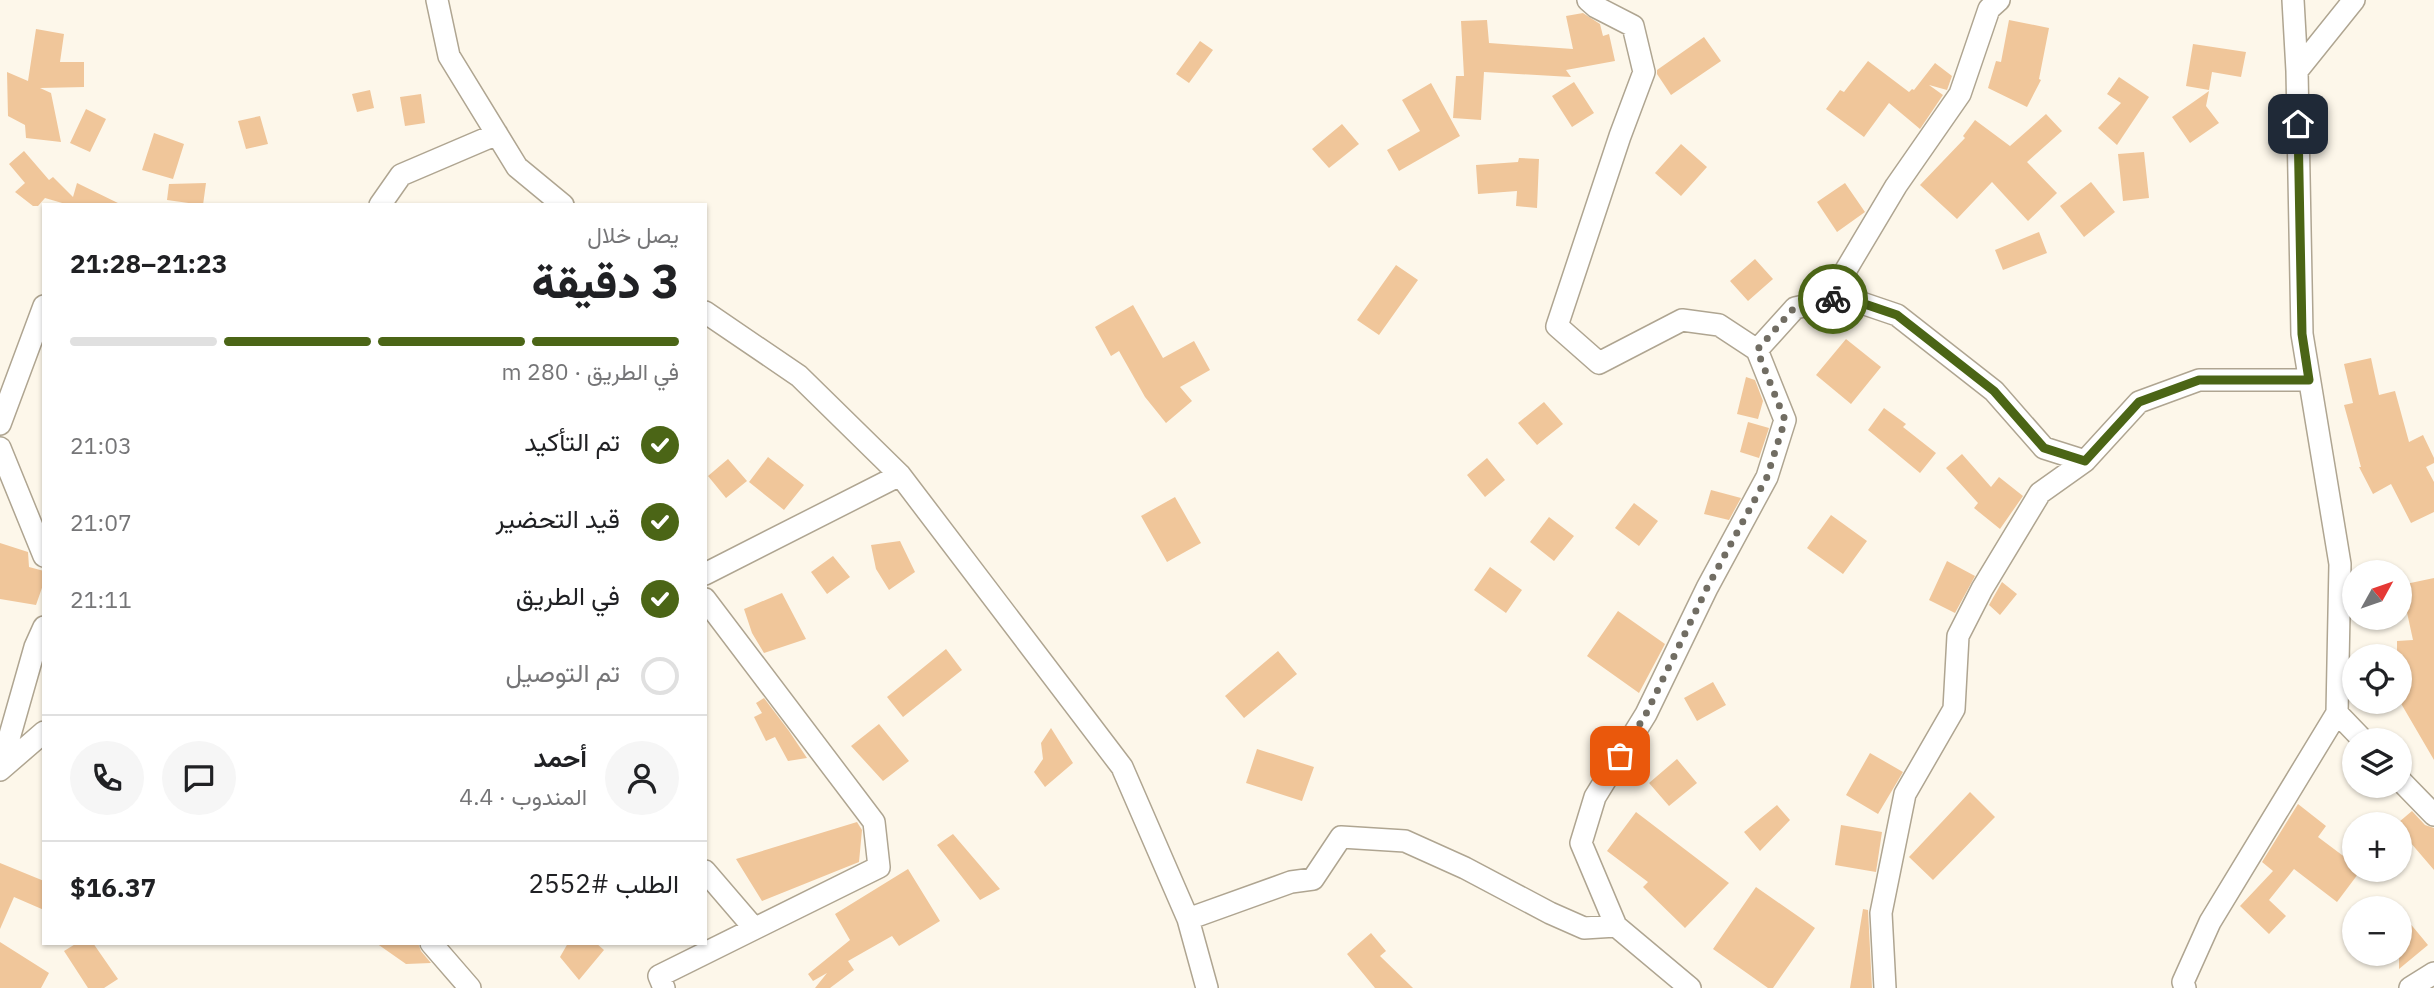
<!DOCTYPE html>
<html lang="ar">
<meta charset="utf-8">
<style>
:root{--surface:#fff;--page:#f6f6f6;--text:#202124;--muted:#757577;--line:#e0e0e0;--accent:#4b6516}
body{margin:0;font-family:"IBM Plex Sans",Vazirmatn,sans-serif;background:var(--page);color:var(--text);direction:rtl;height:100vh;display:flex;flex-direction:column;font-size:26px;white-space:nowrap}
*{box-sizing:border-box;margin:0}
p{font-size:23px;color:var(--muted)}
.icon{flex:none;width:38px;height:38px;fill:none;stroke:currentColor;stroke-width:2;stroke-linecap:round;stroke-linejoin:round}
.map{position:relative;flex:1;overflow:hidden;direction:ltr}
.panel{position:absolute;left:42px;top:203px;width:665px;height:742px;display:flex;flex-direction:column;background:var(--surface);border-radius:0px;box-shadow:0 2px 5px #0004;direction:rtl}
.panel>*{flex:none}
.needle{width:46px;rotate:50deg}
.buttons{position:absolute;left:2342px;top:560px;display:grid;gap:14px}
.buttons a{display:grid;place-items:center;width:70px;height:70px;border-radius:50%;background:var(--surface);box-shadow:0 2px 5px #0004;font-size:35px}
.pin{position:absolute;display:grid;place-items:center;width:60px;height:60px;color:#fff;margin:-30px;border-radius:14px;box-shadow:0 4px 10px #0006}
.courier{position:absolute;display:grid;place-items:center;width:70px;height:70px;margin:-35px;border:5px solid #4b6516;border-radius:50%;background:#fff;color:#222;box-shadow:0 2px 9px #0007}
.headline em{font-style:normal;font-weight:800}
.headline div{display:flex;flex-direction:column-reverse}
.headline{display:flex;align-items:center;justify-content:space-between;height:119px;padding:0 28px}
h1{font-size:46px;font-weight:800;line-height:52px}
.bar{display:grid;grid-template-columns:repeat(4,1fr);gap:10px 7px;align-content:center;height:84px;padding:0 28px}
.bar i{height:9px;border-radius:5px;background:var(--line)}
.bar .active{background:var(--accent)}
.bar p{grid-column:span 4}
.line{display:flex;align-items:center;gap:18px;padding:0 28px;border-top:2px solid var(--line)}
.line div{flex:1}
.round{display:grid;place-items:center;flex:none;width:74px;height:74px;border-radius:37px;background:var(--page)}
ol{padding:0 28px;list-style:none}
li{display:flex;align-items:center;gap:21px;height:77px}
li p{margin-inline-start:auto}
li .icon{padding:7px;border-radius:50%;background:var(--accent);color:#fff;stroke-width:4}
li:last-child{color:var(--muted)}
li i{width:38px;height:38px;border:4px solid var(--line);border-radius:50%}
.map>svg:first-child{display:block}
</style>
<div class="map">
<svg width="2434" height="988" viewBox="0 0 2434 988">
<rect width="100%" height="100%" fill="#fdf7ea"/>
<path fill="#f0c69a" d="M1583,13L1600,24L1603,36L1609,34L1615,61L1566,70L1571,77L1484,72L1481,120L1453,118L1456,76H1464L1461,21L1487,20L1489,43L1573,49L1566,16Z
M2009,20L2049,28L2039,79L2041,80L2027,107L1988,88L1996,61L2001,62Z
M36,29L64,34L60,62H84V87L40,88L51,93L61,142L26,138L25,125L8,116L7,72L28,81Z
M1704,37L1721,61L1671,95L1657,74V70Z
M1200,41L1213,50L1189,83L1176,74Z
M2193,44L2246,52L2241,77L2212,72L2209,90L2186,86Z
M1868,61L1909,92L1912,89L1914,90L1935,63L1952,76L1947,90L1929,85L1943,95L1920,129L1889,103L1864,137L1826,109L1840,90L1844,92Z
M2119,77L2149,97L2117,145L2098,128L2121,103L2107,94Z
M1574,82L1594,113L1572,127L1552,96Z
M1431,83L1460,136L1399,171L1387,150L1420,131L1402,100Z
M370,90L374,108L357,112L352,94Z
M2209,91L2206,106L2219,123L2190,143L2172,117Z
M421,94L425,123L405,126L400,97Z
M86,109L106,119L90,152L70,143Z
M2046,114L2062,131L2027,162L2057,193L2028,221L1992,182L1957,219L1920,185L1965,138L1963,136L1975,120L2010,146Z
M260,116L268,144L246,149L238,121Z
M1342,124L1359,144L1329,168L1312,149Z
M154,133L184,144L173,179L142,170Z
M1681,144L1707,167L1681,196L1655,173Z
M24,151L49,180L53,177L73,197L77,183L122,205H69L45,198L38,206H33L15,192L25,183L9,164Z
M2144,152L2149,198L2123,201L2118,154Z
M1519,158L1539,159L1537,208L1516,206L1517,191L1478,194L1476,165L1518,162Z
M2091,182L2115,212L2084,237L2060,206Z
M206,183L203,205L167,200L169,184Z
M1845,183L1865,212L1837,232L1817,202Z
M2039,232L2047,253L2003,270L1995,250Z
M1755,259L1773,279L1748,301L1730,281Z
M1396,265L1418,280L1379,335L1357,320Z
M1133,305L1163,358L1194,341L1210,370L1180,387L1192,401L1166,423L1145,397L1119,351L1111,356L1095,327Z
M1846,339L1881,367L1851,404L1816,375Z
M2371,358L2379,395L2395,391L2409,442L2423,435L2434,458V463L2426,467L2434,482V512L2411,523L2391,484L2373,494L2359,467H2361L2344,405L2353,403L2344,364Z
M1746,377L1755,380L1763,401L1758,419L1737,414Z
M1544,402L1563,424L1537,445L1518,423Z
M1884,408L1906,424L1903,427L1936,453L1920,473L1868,430Z
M1748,422L1769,428L1759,458L1740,452Z
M1962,454L1991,487L1999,477L2023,496L2000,529L1974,508L1978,503L1946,468Z
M768,457L804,485L784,510L749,482Z
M1487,458L1505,480L1485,497L1467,475Z
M728,459L747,481L726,498L708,476Z
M1711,490L1741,498L1729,520L1704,514Z
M1175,497L1201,543L1167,562L1141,516Z
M1634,503L1658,521L1639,546L1615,528Z
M1831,515L1867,541L1843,574L1807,548Z
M1549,517L1574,536L1554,561L1530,542Z
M900,541L915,572L889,590L876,569L871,545Z
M0,543L28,552L29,567L44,571V582L36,605L0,599Z
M833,556L850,577L827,594L811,572Z
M1947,561L1975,576L1955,613L1929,600Z
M1490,567L1522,590L1506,613L1474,590Z
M2434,578V760L2399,700V656H2397V641L2413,640L2401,585Z
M2002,582L2017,594L2000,615L1989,605Z
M782,593L806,639L764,653L752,633L744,609Z
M1618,611L1665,644L1639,693L1587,656Z
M946,649L962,670L903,717L887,697Z
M1278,651L1297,674L1244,718L1225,696Z
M1713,682L1726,705L1697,721L1684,698Z
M764,698L789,731L807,758L788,761L775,737L766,741L754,717L762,713L756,703Z
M879,724L909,761L883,781L851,746Z
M1051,728L1073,763L1045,787L1034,772L1043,759L1041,743Z
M1257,749L1314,767L1302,801L1246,783Z
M1870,753L1903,772L1878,814L1846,795Z
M1677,759L1697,783L1669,806L1649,783Z
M1970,792L1995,817L1933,880L1909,857Z
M2298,804L2326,826L2318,837L2354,864V870H2361L2337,902L2294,869L2269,900L2286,916L2269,934L2240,906L2273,871L2262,862Z
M1777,805L1790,820L1760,851L1744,832Z
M2412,811L2425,825L2434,828V870L2410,842L2399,851V822Z
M1636,812L1729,883L1685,928L1643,887L1648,882L1607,851Z
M857,822L862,830L859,862L762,901L736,859Z
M1841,825L1882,832L1876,872L1835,865Z
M953,834L1000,889L980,900L937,845Z
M0,863L44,881V910L14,897L0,929Z
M908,869L940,921L899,946L892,936L848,961L854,970L830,988H815L827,973L813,981L808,974L850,940L835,914Z
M1756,887L1815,928L1773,988H1768L1713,949Z
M1863,909L1868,910L1872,988H1850Z
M2399,910L2428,945L2399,969Z
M1371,933L1386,951L1380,956L1413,988H1375L1347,954Z
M0,942L49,973L41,988H0Z
M77,943H93L118,979L104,988H88L64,951Z
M376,943H418L421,951L431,963L406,964Z
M568,943H596L604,950L579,980L560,957Z"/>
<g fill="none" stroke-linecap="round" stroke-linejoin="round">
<defs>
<path id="minor" d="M437,0L449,56L517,167L563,205
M1588,0L1596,7L1633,26L1644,72L1620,136L1557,326L1599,363L1682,320L1719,325L1757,350
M2293,0L2297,71
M380,205L401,175L497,134
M1828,300L1896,186L1960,94L1989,9L1999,0
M705,312L799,376L900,475L1122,767L1188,919L1207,988
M0,424L44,306
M0,448L44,556
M705,574L900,475
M2337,713L2363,740
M0,770L35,647L44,627
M0,770L44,732
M2399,779L2434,815
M705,871L754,928
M1188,919L1291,882L1313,879L1341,837L1405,841L1465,868L1550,913L1584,928L1616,926L1690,988
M1616,926L1581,843L1595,797L1646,714L1707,588L1767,477L1785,420L1757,350L1795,308L1844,297L1897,315L1994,391L2044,448L2085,461L2139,402L2199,380H2309
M431,943L470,988
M664,988L659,976L879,867L874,822L705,599
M1885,988L1881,913L1905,794L1954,709L1958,636L1982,589L2040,493L2085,461
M2185,988L2183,982L2210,922L2337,713L2340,564L2302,334L2297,71L2354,0
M2410,988L2434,973"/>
</defs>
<use href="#minor" stroke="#afa591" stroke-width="24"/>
<use href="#minor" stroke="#fff" stroke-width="21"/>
</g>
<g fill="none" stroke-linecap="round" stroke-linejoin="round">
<path stroke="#716d63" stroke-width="7" stroke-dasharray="0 12.6" d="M1620,756L1646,714L1707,588L1767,477L1785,420L1757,350L1795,307L1833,299"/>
<path stroke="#4b6516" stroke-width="9" d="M1833,299L1844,297L1897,315L1994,391L2044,448L2085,461L2139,402L2199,380H2309L2302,334L2298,124"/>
</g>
</svg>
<div class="buttons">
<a><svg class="needle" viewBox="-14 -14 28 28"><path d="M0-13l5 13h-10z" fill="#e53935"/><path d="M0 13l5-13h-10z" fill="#757577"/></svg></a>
<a><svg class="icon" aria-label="locate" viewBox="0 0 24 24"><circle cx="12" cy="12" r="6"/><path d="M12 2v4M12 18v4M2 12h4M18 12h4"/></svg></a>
<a><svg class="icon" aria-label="layers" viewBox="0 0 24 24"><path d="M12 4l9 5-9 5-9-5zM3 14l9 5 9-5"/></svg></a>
<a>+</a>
<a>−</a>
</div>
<div class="pin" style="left:1620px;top:756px;background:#ea580c"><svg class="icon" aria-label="bag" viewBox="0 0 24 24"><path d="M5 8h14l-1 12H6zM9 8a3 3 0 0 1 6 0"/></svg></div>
<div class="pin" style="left:2298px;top:124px;background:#1f2937"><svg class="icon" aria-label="home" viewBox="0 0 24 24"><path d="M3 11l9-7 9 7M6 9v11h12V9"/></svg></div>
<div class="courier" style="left:1833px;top:299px"><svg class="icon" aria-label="bike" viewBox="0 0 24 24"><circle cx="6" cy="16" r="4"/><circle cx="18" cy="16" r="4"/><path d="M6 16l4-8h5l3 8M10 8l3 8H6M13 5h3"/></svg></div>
<section class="panel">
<div class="headline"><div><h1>3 دقيقة</h1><p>يصل خلال</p></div><em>21:23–21:28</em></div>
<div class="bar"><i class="active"></i><i class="active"></i><i class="active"></i><i></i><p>في الطريق · 280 m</p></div>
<ol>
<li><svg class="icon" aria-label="check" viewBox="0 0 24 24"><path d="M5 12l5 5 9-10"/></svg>تم التأكيد<p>21:03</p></li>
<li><svg class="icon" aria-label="check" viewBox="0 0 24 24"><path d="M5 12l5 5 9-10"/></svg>قيد التحضير<p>21:07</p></li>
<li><svg class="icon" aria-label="check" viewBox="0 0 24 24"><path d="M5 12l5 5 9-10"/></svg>في الطريق<p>21:11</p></li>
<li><i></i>تم التوصيل</li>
</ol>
<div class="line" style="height:126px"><a class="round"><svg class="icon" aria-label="person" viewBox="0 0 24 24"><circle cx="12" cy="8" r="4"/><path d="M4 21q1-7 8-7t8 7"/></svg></a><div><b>أحمد</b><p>المندوب · 4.4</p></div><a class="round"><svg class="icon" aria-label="chat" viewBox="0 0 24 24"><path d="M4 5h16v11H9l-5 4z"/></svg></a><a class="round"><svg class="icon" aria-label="phone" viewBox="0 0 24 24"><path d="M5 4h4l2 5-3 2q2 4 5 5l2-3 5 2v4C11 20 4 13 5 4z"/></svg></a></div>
<div class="line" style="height:91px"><div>الطلب #2552</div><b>$16.37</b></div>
</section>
</div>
